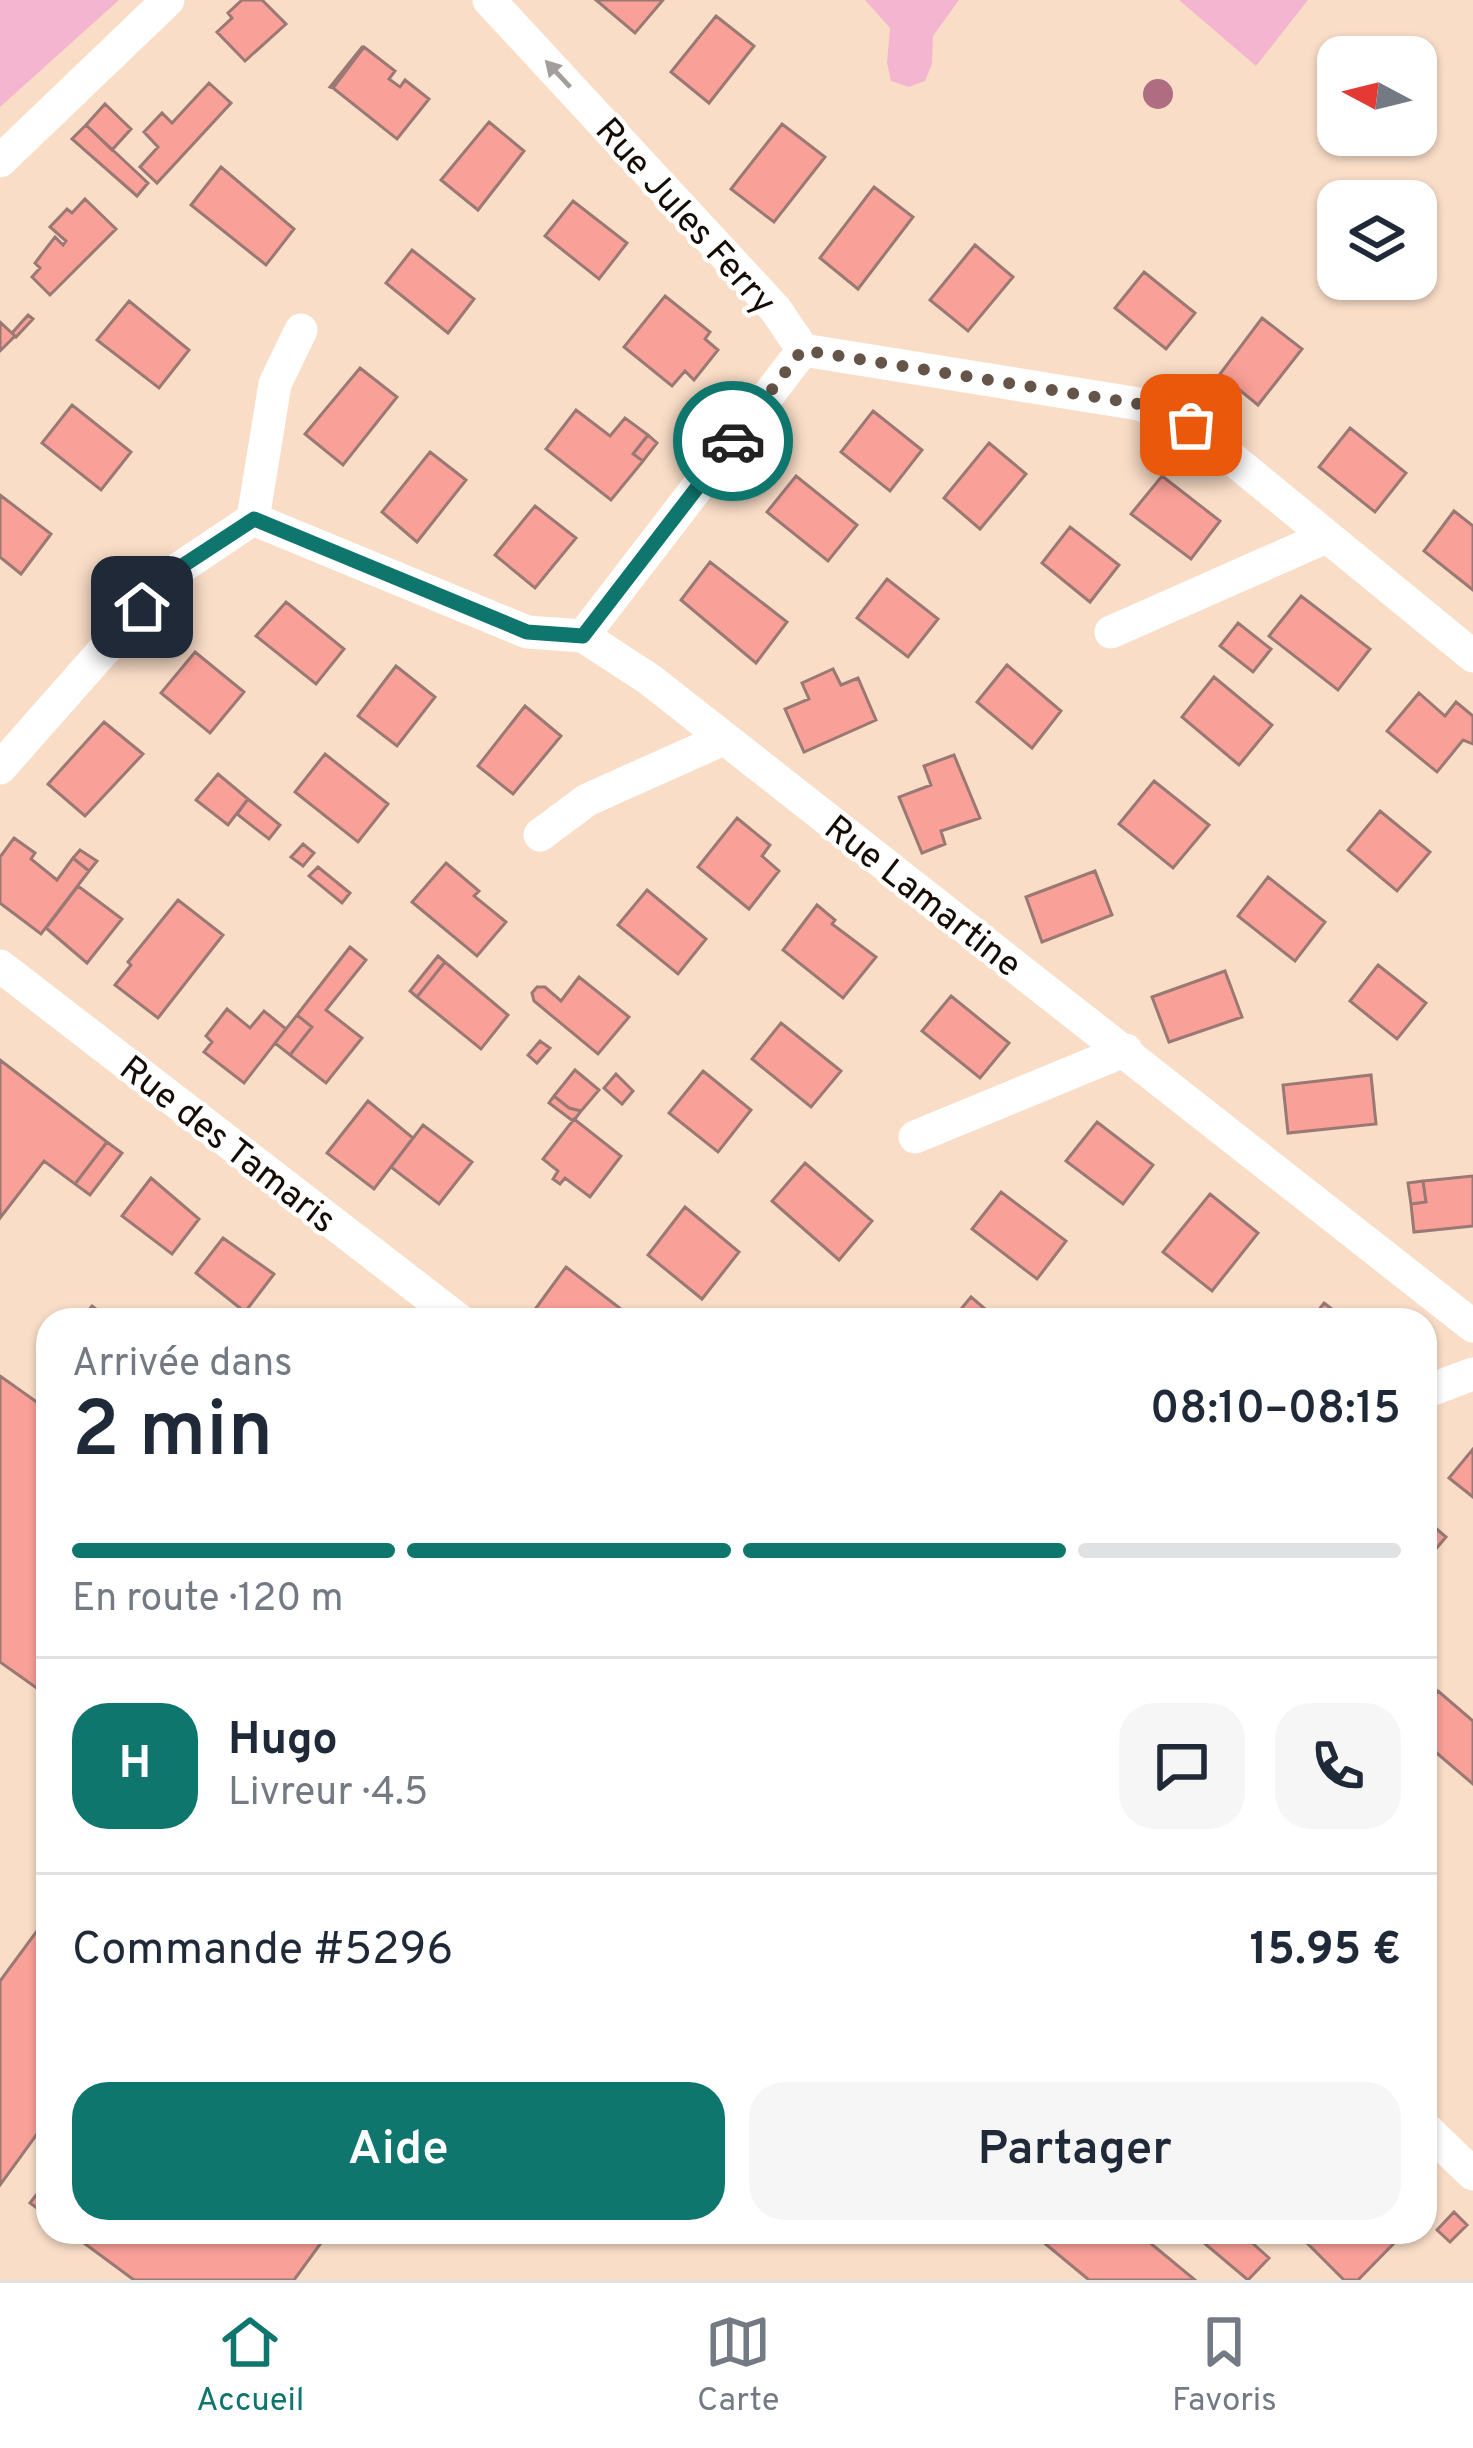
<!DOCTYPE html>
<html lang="fr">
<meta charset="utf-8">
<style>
:root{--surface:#fff;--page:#f6f6f7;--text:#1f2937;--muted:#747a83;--line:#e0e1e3;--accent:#0f766e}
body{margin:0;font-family:Overpass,sans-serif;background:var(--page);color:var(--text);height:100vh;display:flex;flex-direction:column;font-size:45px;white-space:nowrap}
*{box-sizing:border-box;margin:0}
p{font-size:39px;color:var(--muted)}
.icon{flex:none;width:66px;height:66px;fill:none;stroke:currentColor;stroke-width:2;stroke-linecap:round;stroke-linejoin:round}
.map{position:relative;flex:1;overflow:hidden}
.side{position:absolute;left:36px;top:1308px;width:1401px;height:936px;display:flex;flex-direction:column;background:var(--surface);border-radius:36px;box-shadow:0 3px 9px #0004}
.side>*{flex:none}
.needle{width:78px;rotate:277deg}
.controls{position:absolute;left:1317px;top:36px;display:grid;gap:24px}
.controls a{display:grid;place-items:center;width:120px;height:120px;border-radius:24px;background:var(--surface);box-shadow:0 3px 9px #0004;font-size:60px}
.pin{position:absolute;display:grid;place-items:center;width:102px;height:102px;color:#fff;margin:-51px;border-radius:24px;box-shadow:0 6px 18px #0006}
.courier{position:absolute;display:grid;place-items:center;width:120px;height:120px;margin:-60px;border:9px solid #0f766e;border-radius:50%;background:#fff;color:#222;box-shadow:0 3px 15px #0007}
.overview em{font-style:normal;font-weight:600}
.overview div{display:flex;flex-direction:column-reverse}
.overview{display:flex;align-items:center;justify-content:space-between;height:204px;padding:0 36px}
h1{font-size:78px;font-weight:600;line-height:90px}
.bar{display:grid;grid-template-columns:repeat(4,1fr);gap:18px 12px;align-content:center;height:144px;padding:0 36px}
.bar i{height:15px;border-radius:9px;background:var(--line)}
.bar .current{background:var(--accent)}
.bar p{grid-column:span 4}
.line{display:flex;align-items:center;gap:30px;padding:0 36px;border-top:3px solid var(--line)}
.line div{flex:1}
.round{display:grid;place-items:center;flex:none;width:126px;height:126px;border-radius:36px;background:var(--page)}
.action{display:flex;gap:24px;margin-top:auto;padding:24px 36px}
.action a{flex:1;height:138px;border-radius:36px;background:var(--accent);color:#fff;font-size:48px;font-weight:600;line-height:138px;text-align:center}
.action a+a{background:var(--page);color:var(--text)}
.menu{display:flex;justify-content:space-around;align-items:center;height:168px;border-top:3px solid var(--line);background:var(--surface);font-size:33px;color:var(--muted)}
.menu a{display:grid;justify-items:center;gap:6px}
.menu .current{color:var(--accent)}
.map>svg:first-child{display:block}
</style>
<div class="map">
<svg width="1473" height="2280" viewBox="0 0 1473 2280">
<rect width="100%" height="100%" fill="#f9ddc7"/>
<path fill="#f3b5cf" d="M0,0H119L0,107Z
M865,0H959L933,36L932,64L925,81L909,87L891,81L887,63L890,28Z
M1179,0H1308L1256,66Z"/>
<path fill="#f9a098" stroke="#9a7975" stroke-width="3" d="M242,0H262L286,24L245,61L217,32L232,18L228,13Z
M596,0H663L635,33Z
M716,16L754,46L709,103L671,72Z
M363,46L333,88L330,87Z
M364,47L395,71L389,79L400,87L405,80L429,99L397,139L333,88Z
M209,83L231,103L157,183L140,167L158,147L144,132L162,113L172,123Z
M105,104L131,129L112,150L86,125Z
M489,122L524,151L478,210L441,180Z
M782,124L825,157L774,222L731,189Z
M86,125L148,183L137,196L72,139Z
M221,167L294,229L266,265L191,205Z
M874,187L913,217L858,289L820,258Z
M85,199L116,229L50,295L32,277L40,268L35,263L55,237L63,245L66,241L50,227L67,209L72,213Z
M573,201L627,243L599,279L545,236Z
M975,245L1013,277L968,331L930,300Z
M412,250L474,299L448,333L386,283Z
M1144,272L1195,313L1166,349L1115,308Z
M665,296L710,332L705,339L718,350L694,380L685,371L672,386L624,347Z
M129,301L189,350L159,388L97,340Z
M28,315L33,319L16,337L12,333Z
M1262,318L1302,349L1258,405L1220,374Z
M0,322L15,336L0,351Z
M360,368L397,397L343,465L305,434Z
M72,405L131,452L101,490L42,443Z
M576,410L610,436L625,418L648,435L633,454L643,461L611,500L546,449Z
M873,411L922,450L890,491L841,452Z
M1350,428L1406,473L1375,512L1319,467Z
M648,435L657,443L643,461L633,454Z
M989,443L1026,474L980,529L944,498Z
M430,452L466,480L417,542L382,512Z
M796,476L857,525L828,561L767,512Z
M1162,476L1220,521L1191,559L1131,514Z
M0,495L51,534L21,574L0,557Z
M535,506L576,538L535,588L495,555Z
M1454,511L1473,526V590L1424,551Z
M1070,527L1119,565L1090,602L1042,563Z
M710,562L787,622L756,663L681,600Z
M887,579L938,619L908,657L857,618Z
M1301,596L1370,649L1338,690L1269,636Z
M286,602L344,649L316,684L256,636Z
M1238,623L1271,649L1253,672L1220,646Z
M195,652L244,692L210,733L161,693Z
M1007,665L1061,711L1032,748L977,702Z
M396,666L435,697L397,746L358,716Z
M833,669L841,685L858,678L876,720L804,752L785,709L809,699L802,683Z
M1214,677L1272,725L1239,765L1182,717Z
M1419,693L1445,716L1456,702L1473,716V744L1463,740L1437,772L1387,731Z
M525,706L561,736L513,794L478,766Z
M104,722L143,754L85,816L48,784Z
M325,754L388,804L358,842L295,792Z
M954,755L980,818L941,831L945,844L922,853L899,797L931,785L924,766Z
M218,774L248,799L228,825L196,800Z
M1154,781L1209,825L1173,868L1119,824Z
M248,799L280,825L269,839L237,814Z
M1380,811L1430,852L1397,891L1348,850Z
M737,818L770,845L762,856L779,871L749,909L698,867Z
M14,838L35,853L31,859L57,880L73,858L89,871L41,934L0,903V857Z
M303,844L314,853L303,866L291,857Z
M80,850L97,861L89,871L73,858Z
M446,863L479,891L474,896L506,922L477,956L412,902Z
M318,867L350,893L342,903L309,876Z
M1095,871L1112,915L1042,942L1026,897Z
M1268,877L1325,922L1295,961L1238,916Z
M78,886L122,919L87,963L46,928Z
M647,890L706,939L678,974L618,925Z
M178,900L223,935L158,1018L115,985L131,965L128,962Z
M817,905L835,920L832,924L876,957L843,998L783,950Z
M350,947L366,960L326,1010L362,1038L326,1083L290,1055L312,1027L297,1015Z
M438,956L445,962L417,997L410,991Z
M445,962L508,1015L481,1049L417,997Z
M1378,965L1426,1003L1397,1039L1350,1001Z
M1225,971L1242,1017L1169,1042L1152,997Z
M579,977L629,1017L598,1054L534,1001L532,993L537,987H545L561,1001Z
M951,996L1009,1043L980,1078L922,1031Z
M227,1009L250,1028L264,1011L286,1029L244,1083L204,1052L212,1042L206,1036Z
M297,1015L312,1027L290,1055L275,1043Z
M781,1023L841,1071L811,1107L752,1059Z
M540,1041L550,1048L537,1063L528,1055Z
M0,1060L107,1142L75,1184L44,1161L0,1218Z
M575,1070L599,1090L581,1111L569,1108L554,1096Z
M703,1071L751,1110L718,1152L669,1113Z
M616,1074L633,1091L622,1104L604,1088Z
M1371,1075L1376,1124L1288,1133L1283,1085Z
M554,1096L569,1108L581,1111L575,1119L573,1121L549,1103Z
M368,1101L413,1138L374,1189L327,1153Z
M574,1119L621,1156L590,1197L565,1178L560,1184L553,1179L558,1171L543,1159Z
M1097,1122L1153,1165L1123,1204L1066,1161Z
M423,1125L472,1162L439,1204L391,1167Z
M107,1142L122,1153L90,1195L75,1184Z
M805,1163L872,1221L839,1260L772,1201Z
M1473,1176V1226L1414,1232L1411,1204L1426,1202L1423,1181Z
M151,1178L199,1219L172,1254L122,1216Z
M1423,1181L1426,1202L1411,1204L1408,1183Z
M1001,1192L1066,1241L1037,1279L972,1229Z
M1210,1194L1258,1233L1212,1291L1163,1252Z
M685,1207L739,1252L702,1299L648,1255Z
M223,1238L274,1274L245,1312L196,1273Z
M566,1267L630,1316L626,1320H552L536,1308Z
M971,1297L998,1320H952Z
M1324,1303L1346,1320H1311Z
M92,1306L110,1320H81Z
M0,1376L48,1410V1696L0,1662Z
M1473,1449V1497L1449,1478Z
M1425,1519L1446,1537L1425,1562Z
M1438,1691L1473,1721V1784L1425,1743V1705Z
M48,1916V2119L0,2185V1981Z
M48,2180V2216L30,2203Z
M1454,2212L1467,2225L1450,2242L1437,2230Z
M69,2232H329L294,2280H134Z
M1031,2232H1137L1195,2280H1089Z
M1215,2232H1240L1269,2258L1248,2280L1204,2243Z
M1320,2232H1394L1400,2237L1358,2280H1344L1308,2244Z"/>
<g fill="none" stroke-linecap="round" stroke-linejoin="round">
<path stroke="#fff" stroke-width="33" d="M489,0L776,310L803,350L1139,404L1191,425L1473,656
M0,161L168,0
M253,519L275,384L301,330
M1111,632L1326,537
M583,636L803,350
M0,768L171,574L253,519L527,632L583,636L649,679L1473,1326
M540,835L587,800L721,740
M0,966L459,1320
M915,1137L1126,1050
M1425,1392L1473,1374
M1425,2128L1473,2174"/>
</g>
<circle fill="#ae6d81" cx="1158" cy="94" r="15"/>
<defs><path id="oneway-solid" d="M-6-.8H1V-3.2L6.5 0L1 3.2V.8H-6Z" transform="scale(3)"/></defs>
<use fill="#a19e9b" href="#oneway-solid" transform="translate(558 74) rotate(-133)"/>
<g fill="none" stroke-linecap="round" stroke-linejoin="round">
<path stroke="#655549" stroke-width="12" stroke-dasharray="0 21.6" d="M733,441L802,350L1139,404L1191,425"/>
<path stroke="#0f766e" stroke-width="15" d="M142,607L170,574L254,519L527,632L583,636L733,441"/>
</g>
<g text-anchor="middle" stroke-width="9" stroke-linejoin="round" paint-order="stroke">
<g font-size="36" fill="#150c05" stroke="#fff">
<text transform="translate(687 215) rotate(48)" y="13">Rue Jules Ferry</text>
<text transform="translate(924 895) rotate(38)" y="13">Rue Lamartine</text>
<text transform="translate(229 1143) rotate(38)" y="13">Rue des Tamaris</text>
</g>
</g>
</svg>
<div class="controls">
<a><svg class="needle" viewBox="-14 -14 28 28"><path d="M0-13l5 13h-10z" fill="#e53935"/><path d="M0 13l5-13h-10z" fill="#747a83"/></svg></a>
<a><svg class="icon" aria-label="layers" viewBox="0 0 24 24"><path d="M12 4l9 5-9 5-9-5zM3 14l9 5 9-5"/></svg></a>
</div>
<div class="pin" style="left:1191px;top:425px;background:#ea580c"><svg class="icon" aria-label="bag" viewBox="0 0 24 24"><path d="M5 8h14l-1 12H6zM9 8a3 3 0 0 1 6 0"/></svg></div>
<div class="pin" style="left:142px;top:607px;background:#1f2937"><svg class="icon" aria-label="home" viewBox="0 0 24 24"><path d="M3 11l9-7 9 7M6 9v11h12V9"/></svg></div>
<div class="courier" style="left:733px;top:441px"><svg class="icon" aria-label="car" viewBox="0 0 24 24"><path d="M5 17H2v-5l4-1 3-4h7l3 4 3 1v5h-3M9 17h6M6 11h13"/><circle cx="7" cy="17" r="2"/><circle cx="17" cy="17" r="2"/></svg></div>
<section class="side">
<div class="overview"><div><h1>2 min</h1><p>Arrivée dans</p></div><em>08:10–08:15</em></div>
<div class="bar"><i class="current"></i><i class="current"></i><i class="current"></i><i></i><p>En route · 120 m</p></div>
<div class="line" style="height:216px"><b class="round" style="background:var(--accent);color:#fff">H</b><div><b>Hugo</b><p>Livreur · 4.5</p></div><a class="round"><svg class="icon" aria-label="chat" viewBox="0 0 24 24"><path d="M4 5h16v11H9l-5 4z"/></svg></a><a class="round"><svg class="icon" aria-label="phone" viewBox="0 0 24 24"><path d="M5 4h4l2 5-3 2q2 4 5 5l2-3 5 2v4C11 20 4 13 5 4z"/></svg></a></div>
<div class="line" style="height:156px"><div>Commande #5296</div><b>15.95 €</b></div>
<div class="action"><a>Aide</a><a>Partager</a></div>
</section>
</div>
<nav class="menu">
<a class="current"><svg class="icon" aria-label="home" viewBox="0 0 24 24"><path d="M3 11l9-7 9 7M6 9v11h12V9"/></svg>Accueil</a>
<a><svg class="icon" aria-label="map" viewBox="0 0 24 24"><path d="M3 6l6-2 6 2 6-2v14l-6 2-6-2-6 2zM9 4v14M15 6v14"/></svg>Carte</a>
<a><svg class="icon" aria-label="saved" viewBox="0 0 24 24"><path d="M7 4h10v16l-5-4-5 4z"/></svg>Favoris</a>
</nav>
